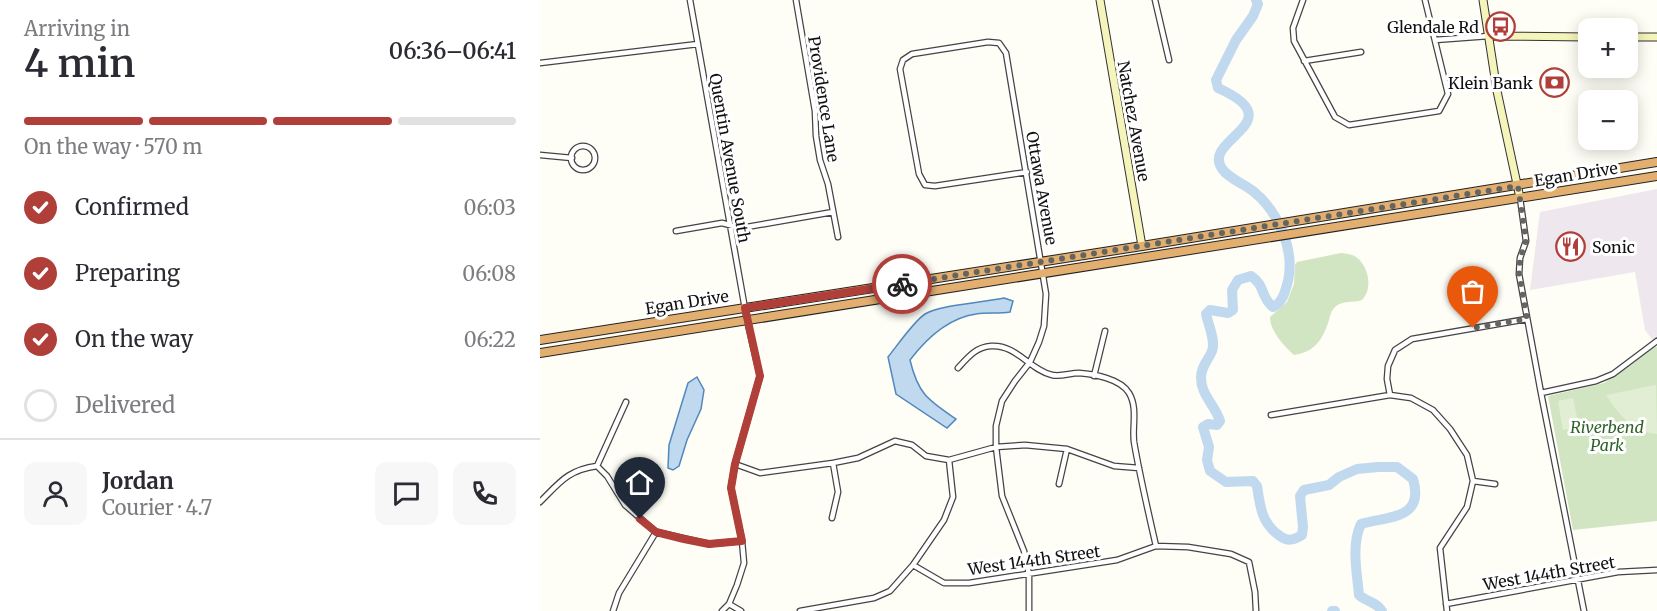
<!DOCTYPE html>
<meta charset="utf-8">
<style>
:root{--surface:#fff;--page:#f7f7f7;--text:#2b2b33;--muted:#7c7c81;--line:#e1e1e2;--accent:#b03f3a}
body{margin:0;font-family:Merriweather,serif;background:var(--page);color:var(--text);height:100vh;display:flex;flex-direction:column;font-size:22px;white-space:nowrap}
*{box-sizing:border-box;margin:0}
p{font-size:20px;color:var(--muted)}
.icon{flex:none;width:33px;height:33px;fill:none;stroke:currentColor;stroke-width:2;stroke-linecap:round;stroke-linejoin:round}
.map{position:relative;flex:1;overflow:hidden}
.drawer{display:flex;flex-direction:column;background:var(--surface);width:540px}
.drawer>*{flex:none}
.tools{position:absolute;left:1038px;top:18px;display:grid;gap:12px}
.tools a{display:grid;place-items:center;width:60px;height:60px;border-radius:12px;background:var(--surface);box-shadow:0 3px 15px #0003;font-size:30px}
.pin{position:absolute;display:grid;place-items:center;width:51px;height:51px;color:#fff;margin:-62px -26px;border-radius:50% 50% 50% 0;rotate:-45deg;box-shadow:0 0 6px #0007}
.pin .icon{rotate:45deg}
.courier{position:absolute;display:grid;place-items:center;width:60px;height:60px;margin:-30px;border:4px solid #b03f3a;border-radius:50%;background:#fff;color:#222;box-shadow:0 2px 8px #0007}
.headline em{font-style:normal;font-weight:600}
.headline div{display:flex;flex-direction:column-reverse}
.headline{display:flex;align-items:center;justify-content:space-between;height:102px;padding:0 24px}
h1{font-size:39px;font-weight:600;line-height:45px}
.bar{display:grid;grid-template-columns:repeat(4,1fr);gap:9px 6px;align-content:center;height:72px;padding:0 24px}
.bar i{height:8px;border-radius:4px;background:var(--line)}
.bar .selected{background:var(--accent)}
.bar p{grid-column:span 4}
.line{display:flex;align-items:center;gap:15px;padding:0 24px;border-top:2px solid var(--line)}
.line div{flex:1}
.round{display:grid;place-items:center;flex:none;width:63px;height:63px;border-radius:12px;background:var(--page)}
ol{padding:0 24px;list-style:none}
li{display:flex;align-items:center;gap:18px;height:66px}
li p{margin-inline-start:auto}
li .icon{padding:6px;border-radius:50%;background:var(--accent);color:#fff;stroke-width:4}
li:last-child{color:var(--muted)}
li i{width:33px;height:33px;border:3px solid var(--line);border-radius:50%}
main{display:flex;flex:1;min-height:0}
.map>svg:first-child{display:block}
</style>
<main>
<section class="drawer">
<div class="headline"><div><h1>4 min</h1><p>Arriving in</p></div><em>06:36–06:41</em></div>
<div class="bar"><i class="selected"></i><i class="selected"></i><i class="selected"></i><i></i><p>On the way · 570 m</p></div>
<ol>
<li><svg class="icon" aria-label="check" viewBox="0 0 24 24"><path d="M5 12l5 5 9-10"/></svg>Confirmed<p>06:03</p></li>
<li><svg class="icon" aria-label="check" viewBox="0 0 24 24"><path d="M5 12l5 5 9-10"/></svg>Preparing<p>06:08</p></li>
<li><svg class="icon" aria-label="check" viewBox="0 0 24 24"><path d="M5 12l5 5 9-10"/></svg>On the way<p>06:22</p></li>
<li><i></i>Delivered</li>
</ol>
<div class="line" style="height:108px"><a class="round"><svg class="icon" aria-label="person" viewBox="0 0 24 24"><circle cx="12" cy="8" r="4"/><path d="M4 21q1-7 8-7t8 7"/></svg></a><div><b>Jordan</b><p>Courier · 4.7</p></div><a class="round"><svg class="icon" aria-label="chat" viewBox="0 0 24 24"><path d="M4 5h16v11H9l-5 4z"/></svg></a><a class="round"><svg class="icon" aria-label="phone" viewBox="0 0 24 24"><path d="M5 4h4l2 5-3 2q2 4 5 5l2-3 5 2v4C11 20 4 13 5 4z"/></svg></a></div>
</section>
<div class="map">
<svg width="1117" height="611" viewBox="0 0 1117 611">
<rect width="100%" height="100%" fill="#fefdf6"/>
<path fill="#eee7ee" d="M1117,189V346L1105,330L1095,272L990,290L1000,212Z"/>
<path fill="#d1e5c3" d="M801,253C806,254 812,254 816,257C829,266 833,289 822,300C813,303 802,300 795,307C791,311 790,316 789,320C783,339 775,352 754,355C744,346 730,331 730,317L747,302L754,284L755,265L757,262Z
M1114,346L1117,347V521L1033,530L1008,396L1064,383Z"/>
<path fill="#e2eed3" d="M1116,385L1117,434C1092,431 1079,415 1066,395Z
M1033,398L1039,427L1023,430L1018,401Z"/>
<path fill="#c1d9ef" stroke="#5188bd" stroke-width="1.5" d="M464,298L473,301L470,312C459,314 447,312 436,314C408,318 386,339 370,360C378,394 388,400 416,419L407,428L356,394L348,357C357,346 374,321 385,314C400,305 445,302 464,298Z
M157,377L164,390L161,409L147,440L139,466L133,470L128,468L129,445L148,383Z"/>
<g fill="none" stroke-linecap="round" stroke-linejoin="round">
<path stroke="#c1d9ef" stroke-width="10" d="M716,0L718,4L713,16L696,40L676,80L678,88C756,123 658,139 683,170C690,179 704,184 713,191C738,211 755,249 748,281C745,292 743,302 733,307C720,297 726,286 711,276L698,280L692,290L693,310L688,313L670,310L666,314C668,324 676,341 672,351C668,361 661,366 661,378C661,395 675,405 680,421L677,425L668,424L663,427L669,447L667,460L670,471L686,482L713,481L717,486C720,507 722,524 740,536C748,542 754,540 762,535L763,527L760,496L764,490L789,485L799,477L817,469L838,467H857L873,479C885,520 848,516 821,524C811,545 817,573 819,595C827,602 837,602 842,611
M792,611H795"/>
<defs>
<path id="street" d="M150,0L207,320L220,376L195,464L191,488L202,541L204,563L197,585L189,604L182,611
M256,0L275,111L276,136L280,160L288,184L298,237
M615,0L629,60
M763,0L753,28L754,41L795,117L809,125L899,111L908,94L885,0
M895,40L949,36
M764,61L821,52
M0,63L158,44
M31 158a12 12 0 1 1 24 0a12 12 0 1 1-24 0Z
M0,155L32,158
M487,172L395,186L385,185L379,174L360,69L363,60L372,54L448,42L459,43L466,53L506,294L504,326L499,342L490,362L475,381L462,401L456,426V447L462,496L484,551L489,574V611
M980,198L986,241L980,258L979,274L1001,393L1044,611
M136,231L182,223L201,228L293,212
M418,368C428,357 436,347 451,346C476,344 490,370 512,375C521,377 530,373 539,373C554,374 581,379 589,393C598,408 592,426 594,442C600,477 608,511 616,546
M554,376L565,331
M1001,393L1056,381L1073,374L1117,341
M850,395L847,379L848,366L855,350L872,339L987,319
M731,415L850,395L871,398L893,410L910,429L927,455L933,481L927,507L900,548L907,611
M195,464L220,473L293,463L318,458L355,441L372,445L386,456L409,460L456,447L485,445L527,449L574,466L599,468
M57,466L86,402
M933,481L955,484
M519,484L527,449
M0,502C20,482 28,470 57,466L67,476L85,505L116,532L169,544L202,541
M292,518L298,492L293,463
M373,565L404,520L413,497L409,460
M189,604L201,611
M906,604L1078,572L1117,570
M73,611L79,593L116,532
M260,611L334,598L350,591L373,565L404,583H429L577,560L616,546L648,547L691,554L709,562L715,592L716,611"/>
<path id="secondary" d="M560,0L602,246
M943,0L957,91L980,198
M949,36L1048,37
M1088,37H1117"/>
<path id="highway" d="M0,340L602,246L1117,162
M0,353L1117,176"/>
</defs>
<use href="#street" stroke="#444" stroke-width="7"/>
<use href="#secondary" stroke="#333" stroke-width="9"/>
<use href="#highway" stroke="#222" stroke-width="10"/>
<use href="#street" stroke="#fff" stroke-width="4.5"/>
<use href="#secondary" stroke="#f5f4ba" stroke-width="7"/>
<use href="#highway" stroke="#e2af70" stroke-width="8"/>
</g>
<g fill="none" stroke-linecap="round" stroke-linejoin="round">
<path stroke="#646461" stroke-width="6" stroke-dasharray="0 10.8" d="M362,284L978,186L986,241L980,258L979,274L987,319L933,328"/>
<path stroke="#b03f3a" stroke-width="8" d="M100,519L116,532L144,539L169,544L202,541L191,488L195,464L220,376L205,308L362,284"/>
</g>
<defs>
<symbol id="bus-ring" viewBox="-11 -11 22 22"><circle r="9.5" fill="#fff" stroke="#b03f3a" stroke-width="1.5"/><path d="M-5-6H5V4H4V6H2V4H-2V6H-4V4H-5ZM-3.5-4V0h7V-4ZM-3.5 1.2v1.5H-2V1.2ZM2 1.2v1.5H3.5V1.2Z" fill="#b03f3a"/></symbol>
<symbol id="bank-ring" viewBox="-11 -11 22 22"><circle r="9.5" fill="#fff" stroke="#b03f3a" stroke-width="1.5"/><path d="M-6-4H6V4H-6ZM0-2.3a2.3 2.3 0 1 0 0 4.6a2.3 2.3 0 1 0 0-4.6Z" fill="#b03f3a"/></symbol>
<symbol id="restaurant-ring" viewBox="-11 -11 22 22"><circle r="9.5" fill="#fff" stroke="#b03f3a" stroke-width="1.5"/><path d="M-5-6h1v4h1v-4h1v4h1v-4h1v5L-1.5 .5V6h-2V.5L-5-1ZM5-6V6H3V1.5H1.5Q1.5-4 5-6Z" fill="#b03f3a"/></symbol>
</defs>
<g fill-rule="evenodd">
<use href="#bus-ring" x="944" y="10" width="33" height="33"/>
<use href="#bank-ring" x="998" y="66" width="33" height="33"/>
<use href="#restaurant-ring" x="1014" y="230" width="33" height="33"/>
</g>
<g text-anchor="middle" stroke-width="6" stroke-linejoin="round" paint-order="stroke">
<g font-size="16" fill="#111" stroke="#fff" text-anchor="end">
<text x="939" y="33">Glendale Rd</text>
<text x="993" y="89">Klein Bank</text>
<text x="1052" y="253" text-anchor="start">Sonic</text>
</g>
<g font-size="16" fill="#111" stroke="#fff">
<text transform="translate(284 99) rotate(81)" y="6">Providence Lane</text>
<text transform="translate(594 121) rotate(80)" y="6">Natchez Avenue</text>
<text transform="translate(190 158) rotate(80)" y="6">Quentin Avenue South</text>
<text transform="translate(1036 174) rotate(-9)" y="6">Egan Drive</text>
<text transform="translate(502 188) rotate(80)" y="6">Ottawa Avenue</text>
<text transform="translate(147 302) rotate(-9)" y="6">Egan Drive</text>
<text transform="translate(494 560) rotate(-8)" y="6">West 144th Street</text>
<text transform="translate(1009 573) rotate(-10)" y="6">West 144th Street</text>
</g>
<g font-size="16" font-style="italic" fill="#2f6128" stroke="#fff">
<text x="1067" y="433">Riverbend<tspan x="1067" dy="18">Park</tspan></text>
</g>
</g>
</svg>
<div class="tools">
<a>+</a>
<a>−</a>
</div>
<div class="pin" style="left:933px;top:328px;background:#ea580c"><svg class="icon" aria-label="bag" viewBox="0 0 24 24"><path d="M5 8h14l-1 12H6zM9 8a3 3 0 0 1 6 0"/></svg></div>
<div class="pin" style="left:100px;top:519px;background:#1f2937"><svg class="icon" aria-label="home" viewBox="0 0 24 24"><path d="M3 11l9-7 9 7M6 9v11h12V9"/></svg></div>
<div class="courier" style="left:362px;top:284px"><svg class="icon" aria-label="bike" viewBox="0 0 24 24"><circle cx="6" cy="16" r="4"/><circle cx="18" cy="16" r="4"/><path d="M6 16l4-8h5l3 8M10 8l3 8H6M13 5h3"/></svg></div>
</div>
</main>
